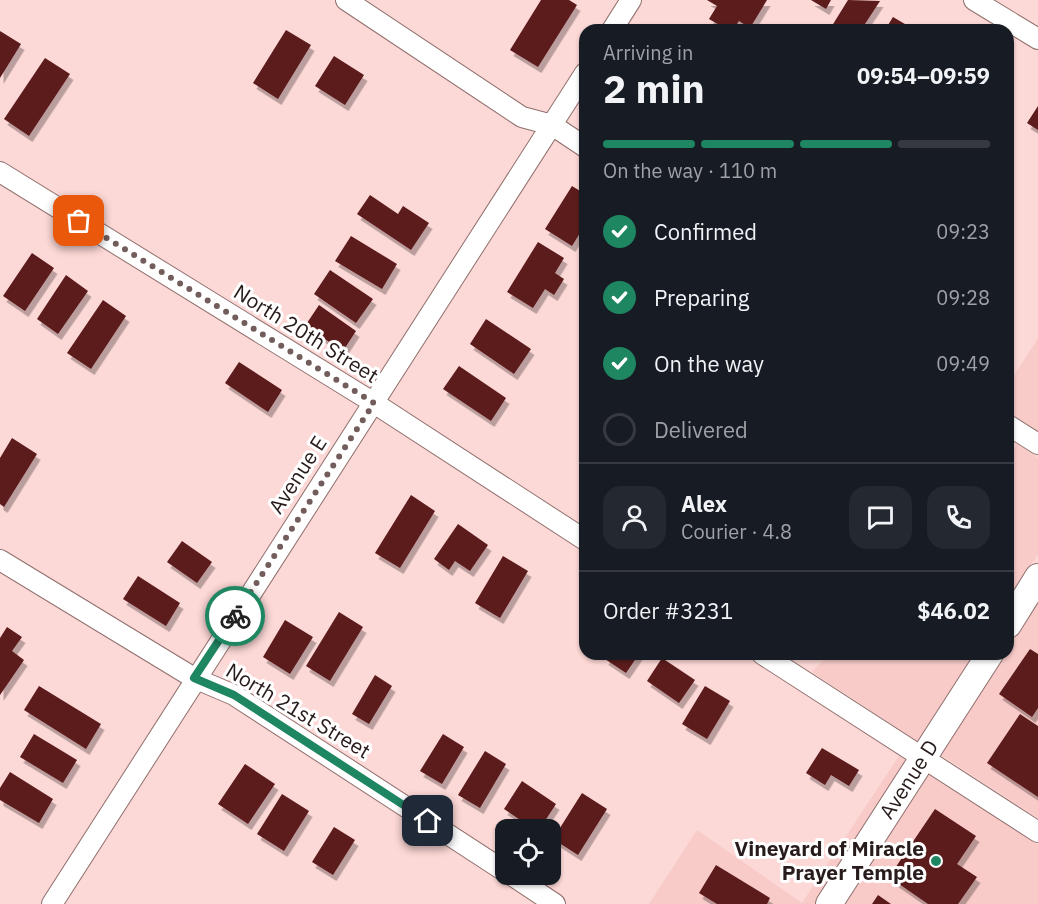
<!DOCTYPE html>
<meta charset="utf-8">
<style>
:root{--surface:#171b24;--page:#242831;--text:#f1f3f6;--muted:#9ea1a6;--line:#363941;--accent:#1f8662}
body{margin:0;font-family:"IBM Plex Sans",sans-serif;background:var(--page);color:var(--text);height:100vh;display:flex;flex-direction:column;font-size:22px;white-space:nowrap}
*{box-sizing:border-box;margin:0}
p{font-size:20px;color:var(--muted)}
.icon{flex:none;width:33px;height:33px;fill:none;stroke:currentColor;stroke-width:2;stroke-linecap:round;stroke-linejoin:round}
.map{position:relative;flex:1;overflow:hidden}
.side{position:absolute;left:579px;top:24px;width:435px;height:636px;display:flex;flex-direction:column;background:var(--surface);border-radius:18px;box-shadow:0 2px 4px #0004}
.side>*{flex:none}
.buttons{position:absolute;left:495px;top:819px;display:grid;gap:12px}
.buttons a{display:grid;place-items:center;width:66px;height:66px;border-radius:12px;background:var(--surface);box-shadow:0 2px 4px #0004;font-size:30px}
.pin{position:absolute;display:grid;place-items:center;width:51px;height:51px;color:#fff;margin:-26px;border-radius:12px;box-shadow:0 3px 9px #0006}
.courier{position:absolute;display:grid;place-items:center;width:60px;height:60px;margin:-30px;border:4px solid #1f8662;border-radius:50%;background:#fff;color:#222;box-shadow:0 2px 8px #0007}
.overview em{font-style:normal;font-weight:700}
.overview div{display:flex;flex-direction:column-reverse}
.overview{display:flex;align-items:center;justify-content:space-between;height:102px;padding:0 24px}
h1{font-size:39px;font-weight:700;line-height:45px}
.bar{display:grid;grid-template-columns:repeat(4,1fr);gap:9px 6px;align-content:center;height:72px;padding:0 24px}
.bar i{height:8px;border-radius:4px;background:var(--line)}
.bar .active{background:var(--accent)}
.bar p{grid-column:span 4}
.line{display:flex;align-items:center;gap:15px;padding:0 24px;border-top:2px solid var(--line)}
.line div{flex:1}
.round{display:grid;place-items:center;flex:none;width:63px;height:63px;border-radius:18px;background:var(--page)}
ol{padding:0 24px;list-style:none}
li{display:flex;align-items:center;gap:18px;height:66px}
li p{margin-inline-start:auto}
li .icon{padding:6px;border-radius:50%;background:var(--accent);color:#fff;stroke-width:4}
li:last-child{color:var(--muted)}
li i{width:33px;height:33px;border:3px solid var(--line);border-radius:50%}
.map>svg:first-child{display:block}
</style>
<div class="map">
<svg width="1038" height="904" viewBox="0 0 1038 904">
<defs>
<filter id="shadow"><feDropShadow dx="3.5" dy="6" stdDeviation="0" flood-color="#0004"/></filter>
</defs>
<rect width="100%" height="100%" fill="#fcd8d6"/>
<path fill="#f8cbc9" d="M1038,338V431L1008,411V385Z
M1017,444L1038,458V554L1008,601V458Z
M1038,601V818L941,755L1004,654H1008V648Z
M829,654H975L919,742L812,672Z
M899,756L907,761L814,904H649L697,830L802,903Z
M929,775L1038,845V904H844Z"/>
<path fill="#5b1a1d" filter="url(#shadow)" d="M541,0H569L577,5L538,67L510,50Z
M707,0H767L750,28L739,21L733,30H728L709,19L717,6Z
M811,0H831L826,9Z
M848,0L880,1L861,30H832L830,29Z
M893,17L915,30H885Z
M286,30L311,45L278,99L253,83Z
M0,31L21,44L0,78Z
M334,56L364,75L345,105L315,86Z
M45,58L70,74L29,136L4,119Z
M1038,106V130L1027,123Z
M572,186L585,194V225L572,246L545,229Z
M370,195L398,214L403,206L429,223L411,250L357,214Z
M351,236L397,264L382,289L335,261Z
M538,242L564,258L555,273L564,279L554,295L545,289L533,308L507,292Z
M32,253L54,268L25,311L3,296Z
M330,270L373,299L356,323L314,294Z
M66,275L88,291L58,334L37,319Z
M103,300L126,316L91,369L67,353Z
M319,305L356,331L343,351L305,326Z
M486,319L531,349L514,374L470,344Z
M239,362L282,390L268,412L225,383Z
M459,366L506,398L491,421L443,389Z
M12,438L37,454L4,507L0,504V458Z
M411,495L435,511L400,568L375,553Z
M458,524L488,545L470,571L455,561L449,570L434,559Z
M182,541L212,562L197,583L167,562Z
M503,556L528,571L500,618L475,603Z
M138,576L180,603L166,626L123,599Z
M339,612L363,627L330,681L306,666Z
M285,620L313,637L290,674L263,657Z
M7,627L22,637L12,651L24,660L0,695V638Z
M1030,649L1038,654V708L1032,717L999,694Z
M608,654H639L626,673L605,659Z
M662,658L695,680L679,703L647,681Z
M375,675L392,686L369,724L352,714Z
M39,686L101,724L86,749L24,710Z
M705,686L730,701L707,739L682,724Z
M1020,714L1038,726V797L987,763Z
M34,734L77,760L63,783L20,757Z
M443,734L464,747L442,784L420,771Z
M822,748L859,770L849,786L831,775L825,785L806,773Z
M485,751L506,764L480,808L458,795Z
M245,764L275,784L248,824L218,804Z
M10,772L53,799L39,823L0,800V788Z
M522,781L556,804L539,830H535L504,809Z
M582,793L607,809L578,855L553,839Z
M282,794L309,811L284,851L257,834Z
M935,809L976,836L957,864L977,877L958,904H928L889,877Z
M334,827L355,840L333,875L312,862Z
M716,865L770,898L767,904H717L699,893Z
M878,895L891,904H872Z"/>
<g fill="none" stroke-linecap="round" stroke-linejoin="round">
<defs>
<path id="minor" d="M346,0L522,117L552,125L585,147
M974,0L1038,39
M612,30L631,0
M0,172L374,403L585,540
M1008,425L1038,444
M0,560L194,678L234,695L506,872
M762,654L1038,832
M510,874L555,904
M52,904L585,73"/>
<g id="tertiary">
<path d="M1008,625L1038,577"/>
<path id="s1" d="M829,904L990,654"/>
</g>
</defs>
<use href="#minor" stroke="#8f6f6d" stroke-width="22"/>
<use href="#tertiary" stroke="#8f6f6d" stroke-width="28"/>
<use href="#minor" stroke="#fff" stroke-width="20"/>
<use href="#tertiary" stroke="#fff" stroke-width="26"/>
</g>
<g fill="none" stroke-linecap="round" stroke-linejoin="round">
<path stroke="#725d5c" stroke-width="6" stroke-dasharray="0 10.8" d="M79,221L374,403L235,616"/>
<path stroke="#1f8662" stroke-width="8" d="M235,616L194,678L234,695L428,821"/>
</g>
<circle fill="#1f8662" stroke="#fff" stroke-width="2" cx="936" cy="861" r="6"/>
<g text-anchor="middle" stroke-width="6" stroke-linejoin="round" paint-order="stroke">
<g font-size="21" fill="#281b1b" stroke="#fff">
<text transform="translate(306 334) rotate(32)" y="7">North 20th Street</text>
<text transform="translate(298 475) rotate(-57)" y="7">Avenue E</text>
<text transform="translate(298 711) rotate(31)" y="7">North 21st Street</text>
<text dy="7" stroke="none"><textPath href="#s1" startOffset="148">Avenue D</textPath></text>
</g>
<g font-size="21" font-weight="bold" fill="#281b1b" stroke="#fff" text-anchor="end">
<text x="924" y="856">Vineyard of Miracle<tspan x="924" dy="24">Prayer Temple</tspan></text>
</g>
</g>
</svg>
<div class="buttons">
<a><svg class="icon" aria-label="locate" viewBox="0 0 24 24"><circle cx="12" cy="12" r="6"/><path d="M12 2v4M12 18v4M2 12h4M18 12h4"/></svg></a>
</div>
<div class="pin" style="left:79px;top:221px;background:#ea580c"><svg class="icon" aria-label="bag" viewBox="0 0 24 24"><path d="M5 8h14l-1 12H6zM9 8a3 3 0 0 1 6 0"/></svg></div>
<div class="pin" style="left:428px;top:821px;background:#1f2937"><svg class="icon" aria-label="home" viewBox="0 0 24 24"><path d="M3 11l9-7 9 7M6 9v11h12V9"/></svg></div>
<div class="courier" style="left:235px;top:616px"><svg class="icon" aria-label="bike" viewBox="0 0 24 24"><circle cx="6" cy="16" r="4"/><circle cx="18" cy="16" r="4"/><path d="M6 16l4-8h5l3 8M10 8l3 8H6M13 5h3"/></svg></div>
<section class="side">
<div class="overview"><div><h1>2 min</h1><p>Arriving in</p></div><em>09:54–09:59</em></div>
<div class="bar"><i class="active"></i><i class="active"></i><i class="active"></i><i></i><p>On the way · 110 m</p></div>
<ol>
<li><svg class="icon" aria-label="check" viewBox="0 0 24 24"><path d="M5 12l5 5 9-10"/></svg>Confirmed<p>09:23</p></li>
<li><svg class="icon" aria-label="check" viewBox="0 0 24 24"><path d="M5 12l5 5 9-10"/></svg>Preparing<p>09:28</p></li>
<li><svg class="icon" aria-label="check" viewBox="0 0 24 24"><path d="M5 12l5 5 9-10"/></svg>On the way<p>09:49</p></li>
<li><i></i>Delivered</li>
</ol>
<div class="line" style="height:108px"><a class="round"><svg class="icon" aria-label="person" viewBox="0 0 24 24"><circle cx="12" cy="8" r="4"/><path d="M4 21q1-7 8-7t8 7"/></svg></a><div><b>Alex</b><p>Courier · 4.8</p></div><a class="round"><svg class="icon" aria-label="chat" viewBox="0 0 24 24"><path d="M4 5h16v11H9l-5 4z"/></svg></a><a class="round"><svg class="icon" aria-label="phone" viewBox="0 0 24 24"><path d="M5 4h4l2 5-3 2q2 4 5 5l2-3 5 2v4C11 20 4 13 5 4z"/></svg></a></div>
<div class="line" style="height:78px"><div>Order #3231</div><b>$46.02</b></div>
</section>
</div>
